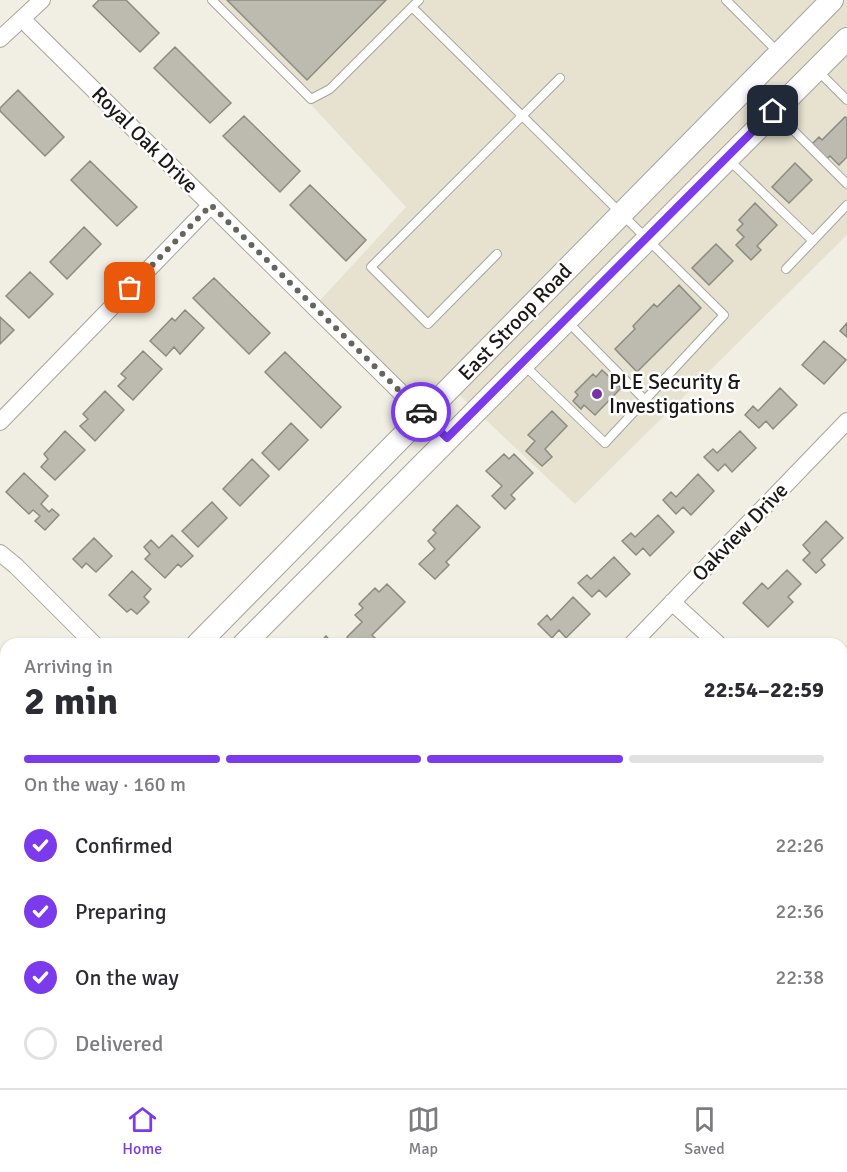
<!DOCTYPE html>
<meta charset="utf-8">
<style>
:root{--surface:#fff;--page:#f2f2f3;--text:#2b2b33;--muted:#7c7c81;--line:#e1e1e2;--accent:#7c3aed}
body{margin:0;font-family:Signika,sans-serif;background:var(--page);color:var(--text);height:100vh;display:flex;flex-direction:column;font-size:22px;white-space:nowrap}
*{box-sizing:border-box;margin:0}
p{font-size:20px;color:var(--muted)}
.icon{flex:none;width:33px;height:33px;fill:none;stroke:currentColor;stroke-width:2;stroke-linecap:round;stroke-linejoin:round}
.map{position:relative;flex:1;overflow:hidden}
.panel{position:absolute;left:0px;top:638px;width:848px;height:452px;display:flex;flex-direction:column;background:var(--surface);border-radius:18px 18px 0 0;box-shadow:0 2px 4px #0004}
.panel>*{flex:none}
.pin{position:absolute;display:grid;place-items:center;width:51px;height:51px;color:#fff;margin:-26px;border-radius:12px;box-shadow:0 3px 9px #0006}
.courier{position:absolute;display:grid;place-items:center;width:60px;height:60px;margin:-30px;border:4px solid #7c3aed;border-radius:50%;background:#fff;color:#222;box-shadow:0 2px 8px #0007}
.head em{font-style:normal;font-weight:700}
.head div{display:flex;flex-direction:column-reverse}
.head{display:flex;align-items:center;justify-content:space-between;height:102px;padding:0 24px}
h1{font-size:39px;font-weight:700;line-height:45px}
.bar{display:grid;grid-template-columns:repeat(4,1fr);gap:9px 6px;align-content:center;height:72px;padding:0 24px}
.bar i{height:8px;border-radius:4px;background:var(--line)}
.bar .selected{background:var(--accent)}
.bar p{grid-column:span 4}
ol{padding:0 24px;list-style:none}
li{display:flex;align-items:center;gap:18px;height:66px}
li p{margin-inline-start:auto}
li .icon{padding:6px;border-radius:50%;background:var(--accent);color:#fff;stroke-width:4}
li:last-child{color:var(--muted)}
li i{width:33px;height:33px;border:3px solid var(--line);border-radius:50%}
.tabs{display:flex;justify-content:space-around;align-items:center;height:84px;border-top:2px solid var(--line);background:var(--surface);font-size:16px;color:var(--muted)}
.tabs a{display:grid;justify-items:center;gap:3px}
.tabs .selected{color:var(--accent)}
.map>svg:first-child{display:block}
</style>
<div class="map">
<svg width="847" height="1088" viewBox="0 0 847 1088">
<rect width="100%" height="100%" fill="#f1efe3"/>
<path fill="#e6e2cf" d="M214,0H847V235L575,504L452,388L424,416L314,307L406,207Z"/>
<path fill="#bdbbb0" stroke="#8d8b80" stroke-width="1.5" d="M99,0H126L159,33L140,52L93,6Z
M227,0H386L307,80Z
M175,47L231,103L210,123L154,68Z
M18,90L64,137L45,156L0,111V108Z
M244,116L300,171L280,192L223,136Z
M845,117L847,118V157L839,165L830,156L827,159L812,144L819,137L822,140Z
M90,161L137,207L117,226L71,180Z
M795,163L812,180L789,203L772,187Z
M310,185L366,240L346,261L290,205Z
M755,203L777,225L757,246L761,250L751,260L736,245L744,237L737,230L743,224L739,220Z
M84,227L101,244L67,279L50,262Z
M716,244L733,261L709,285L692,268Z
M30,272L53,294L29,318L6,296Z
M214,278L270,333L249,354L193,298Z
M679,285L701,308L637,372L615,349L635,329L633,326L654,304L657,307Z
M185,310L204,328L180,354L174,347L166,356L150,341L172,318L175,321Z
M0,317L14,330L0,344Z
M847,323V337L840,331Z
M824,341L846,360L824,384L802,365Z
M143,351L162,369L133,400L118,386L126,378L121,374Z
M285,352L341,407L321,428L265,372Z
M602,370L621,388L595,415L584,405L581,409L573,401L578,395L575,392L593,374L596,377Z
M780,388L797,405L773,429L766,421L759,428L745,415L753,406L758,411Z
M105,391L124,410L95,441L80,426L88,419L83,414Z
M552,411L567,426L545,449L552,457L542,466L526,451L535,441L528,435Z
M291,423L308,440L279,470L262,453Z
M65,431L85,450L55,480L41,467L48,459L44,454Z
M740,431L756,448L732,472L725,464L718,471L704,457L713,449L717,453Z
M504,454L509,459L514,454L533,473L511,495L515,499L505,509L492,496L502,486L486,471Z
M252,459L269,476L240,506L223,489Z
M24,473L48,496L41,504L49,512L52,509L59,515L45,530L35,521L40,516L33,510L29,514L6,492Z
M698,474L714,491L691,515L683,507L676,514L663,500L671,492L676,497Z
M212,502L227,518L198,547L182,531Z
M457,505L480,527L446,562L449,565L435,579L419,564L435,549L428,541L436,533L433,530Z
M658,515L674,532L650,556L643,548L636,555L622,541L631,533L635,537Z
M826,521L843,538L821,560L825,565L816,573L803,560L810,553L803,545Z
M172,535L193,556L181,567L178,564L165,578L145,559L150,554L144,547L151,540L159,548Z
M94,538L112,556L96,572L86,563L82,568L73,559Z
M614,557L630,574L606,597L599,590L592,597L578,583L587,575L591,579Z
M787,570L801,584L788,597L793,602L768,627L743,603L762,583L768,589Z
M132,571L151,589L144,597L149,602L137,614L131,609L127,612L109,595Z
M387,584L405,602L372,635L375,638L370,644H353L347,637L362,622L355,615L363,608L359,604L375,588L379,592Z
M573,597L590,614L566,638L559,630L552,638L538,624L547,615L551,620Z
M326,636L333,644H319Z
M6,709V745L4,748L0,746V715Z
M842,748L847,749V778L842,777Z
M842,874H843V902H842Z
M6,960V1004L0,998V967Z
M562,1083H585L584,1088H561Z
M729,1083H736L739,1088H721Z"/>
<g fill="none" stroke-linecap="round" stroke-linejoin="round">
<defs>
<path id="service" d="M212,0L311,99L330,89L419,0
M726,0L779,53
M412,7L724,315L605,443L525,366
M818,71L847,100
M775,112L847,184
M729,160L813,241
M497,254L428,324L371,267L560,78
M786,269L847,205
M567,321L645,400"/>
<path id="minor" d="M22,19L447,438
M0,39L42,0
M0,422L211,205
M0,553L16,566L94,644
M672,602L718,644
M632,644L847,421
M842,697L847,698
M842,955H847
M299,1088L301,1083
M641,1088L642,1083"/>
<path id="secondary" d="M198,644L832,0
M244,644L847,39
M0,845L6,839
M0,890L6,883"/>
</defs>
<use href="#service" stroke="#a7a59b" stroke-width="10"/>
<use href="#minor" stroke="#a7a59b" stroke-width="18"/>
<use href="#secondary" stroke="#a7a59b" stroke-width="24"/>
<use href="#service" stroke="#fff" stroke-width="8"/>
<use href="#minor" stroke="#fff" stroke-width="16"/>
<use href="#secondary" stroke="#fff" stroke-width="22"/>
</g>
<g fill="none" stroke-linecap="round" stroke-linejoin="round">
<path stroke="#65645d" stroke-width="6" stroke-dasharray="0 10.8" d="M130,288L211,205L421,412"/>
<path stroke="#7c3aed" stroke-width="8" d="M421,412L447,438L773,111"/>
</g>
<circle fill="#7632a6" stroke="#fff" stroke-width="2" cx="597" cy="394" r="6"/>
<g text-anchor="middle" stroke-width="5" stroke-linejoin="round" paint-order="stroke">
<g font-size="21" fill="#1a1915" stroke="#fff">
<text transform="translate(145 140) rotate(45)" y="7">Royal Oak Drive</text>
<text transform="translate(515 322) rotate(-46)" y="7">East Stroop Road</text>
<text transform="translate(740 532) rotate(-46)" y="7">Oakview Drive</text>
</g>
<g font-size="21" fill="#1a1915" stroke="#fff" text-anchor="start">
<text x="609" y="389">PLE Security &amp;<tspan x="609" dy="24">Investigations</tspan></text>
</g>
</g>
</svg>
<div class="pin" style="left:130px;top:288px;background:#ea580c"><svg class="icon" aria-label="bag" viewBox="0 0 24 24"><path d="M5 8h14l-1 12H6zM9 8a3 3 0 0 1 6 0"/></svg></div>
<div class="pin" style="left:773px;top:111px;background:#1f2937"><svg class="icon" aria-label="home" viewBox="0 0 24 24"><path d="M3 11l9-7 9 7M6 9v11h12V9"/></svg></div>
<div class="courier" style="left:421px;top:412px"><svg class="icon" aria-label="car" viewBox="0 0 24 24"><path d="M5 17H2v-5l4-1 3-4h7l3 4 3 1v5h-3M9 17h6M6 11h13"/><circle cx="7" cy="17" r="2"/><circle cx="17" cy="17" r="2"/></svg></div>
<section class="panel">
<div class="head"><div><h1>2 min</h1><p>Arriving in</p></div><em>22:54–22:59</em></div>
<div class="bar"><i class="selected"></i><i class="selected"></i><i class="selected"></i><i></i><p>On the way · 160 m</p></div>
<ol>
<li><svg class="icon" aria-label="check" viewBox="0 0 24 24"><path d="M5 12l5 5 9-10"/></svg>Confirmed<p>22:26</p></li>
<li><svg class="icon" aria-label="check" viewBox="0 0 24 24"><path d="M5 12l5 5 9-10"/></svg>Preparing<p>22:36</p></li>
<li><svg class="icon" aria-label="check" viewBox="0 0 24 24"><path d="M5 12l5 5 9-10"/></svg>On the way<p>22:38</p></li>
<li><i></i>Delivered</li>
</ol>
</section>
</div>
<nav class="tabs">
<a class="selected"><svg class="icon" aria-label="home" viewBox="0 0 24 24"><path d="M3 11l9-7 9 7M6 9v11h12V9"/></svg>Home</a>
<a><svg class="icon" aria-label="map" viewBox="0 0 24 24"><path d="M3 6l6-2 6 2 6-2v14l-6 2-6-2-6 2zM9 4v14M15 6v14"/></svg>Map</a>
<a><svg class="icon" aria-label="saved" viewBox="0 0 24 24"><path d="M7 4h10v16l-5-4-5 4z"/></svg>Saved</a>
</nav>
